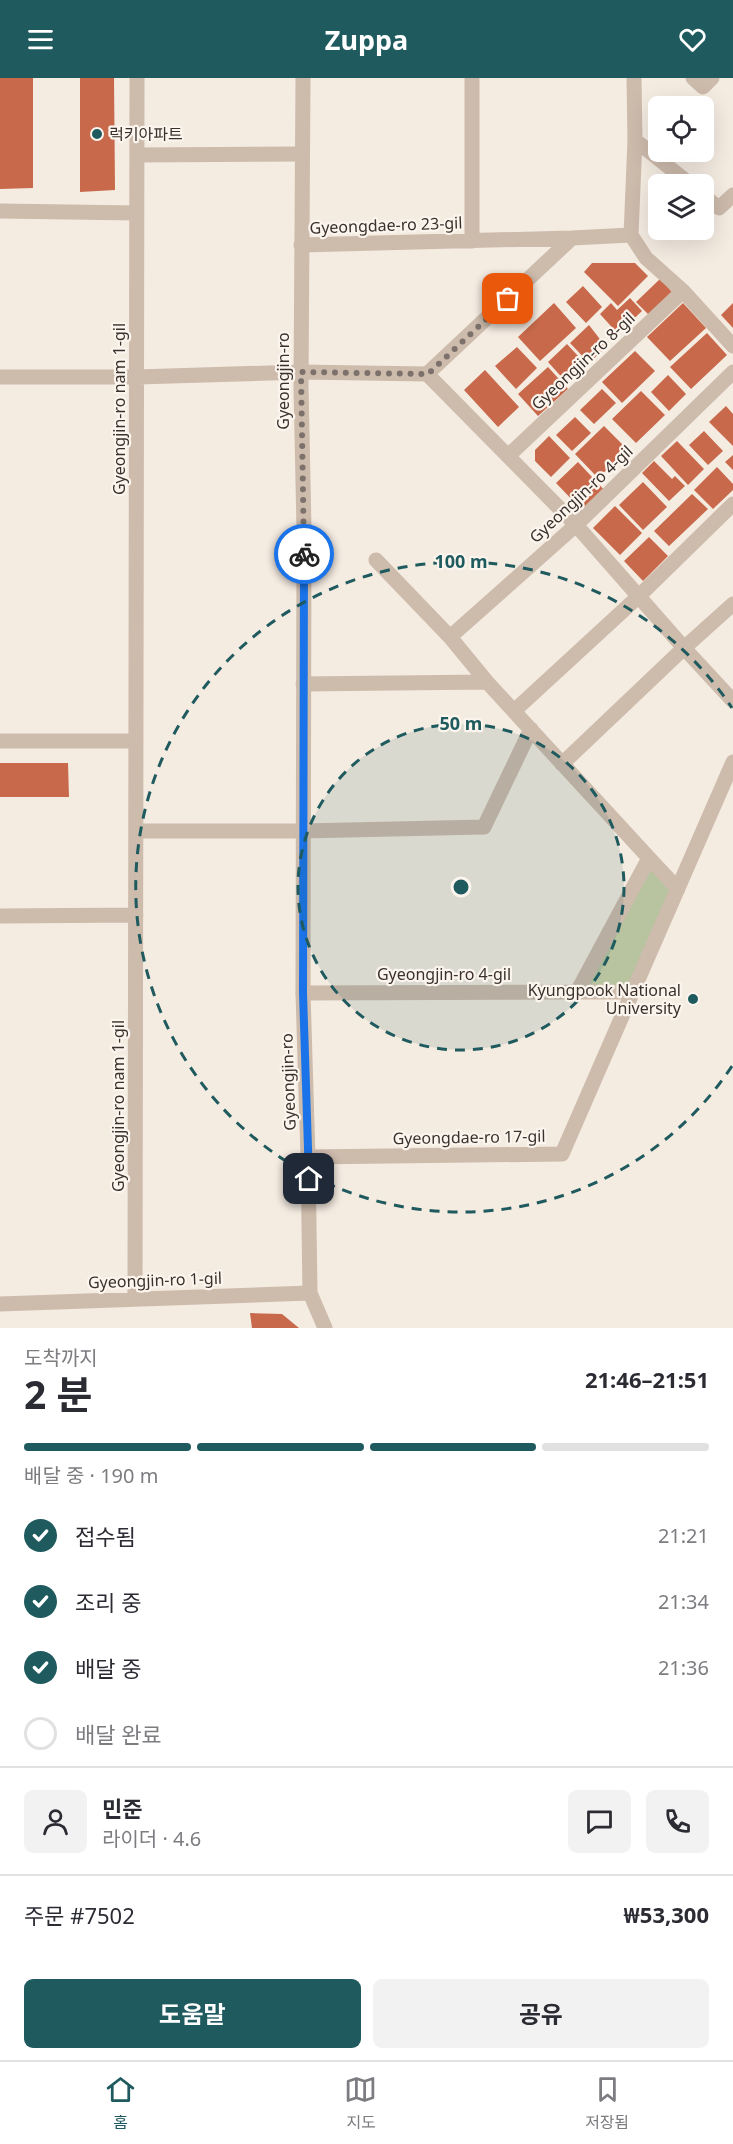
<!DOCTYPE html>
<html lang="ko">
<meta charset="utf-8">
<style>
:root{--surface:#fff;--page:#f2f2f3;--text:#2b2b33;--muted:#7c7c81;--line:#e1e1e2;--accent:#1f5a5e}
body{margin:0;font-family:"Noto Sans","Noto Sans KR",sans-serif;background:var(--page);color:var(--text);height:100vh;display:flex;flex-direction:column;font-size:22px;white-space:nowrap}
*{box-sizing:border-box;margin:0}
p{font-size:20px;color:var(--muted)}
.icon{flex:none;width:33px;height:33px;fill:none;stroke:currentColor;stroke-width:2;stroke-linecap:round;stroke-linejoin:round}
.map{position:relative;height:1250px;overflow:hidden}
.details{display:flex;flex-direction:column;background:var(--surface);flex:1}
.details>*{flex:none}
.controls{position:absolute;left:648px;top:18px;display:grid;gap:12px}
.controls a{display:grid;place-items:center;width:66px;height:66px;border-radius:9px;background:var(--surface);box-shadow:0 6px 24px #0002;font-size:30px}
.pin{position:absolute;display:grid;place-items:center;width:51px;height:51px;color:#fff;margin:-26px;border-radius:12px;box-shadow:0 3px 9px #0006}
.courier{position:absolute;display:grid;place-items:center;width:60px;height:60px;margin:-30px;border:4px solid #1a73e8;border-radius:50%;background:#fff;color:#222;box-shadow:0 2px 8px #0007}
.headline em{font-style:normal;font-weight:700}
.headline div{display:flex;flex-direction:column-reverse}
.headline{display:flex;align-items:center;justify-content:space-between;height:102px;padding:0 24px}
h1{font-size:39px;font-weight:700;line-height:45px}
.bar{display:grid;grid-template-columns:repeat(4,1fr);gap:9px 6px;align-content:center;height:72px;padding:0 24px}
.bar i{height:8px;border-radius:4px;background:var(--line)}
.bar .current{background:var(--accent)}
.bar p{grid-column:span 4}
.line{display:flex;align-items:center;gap:15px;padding:0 24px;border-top:2px solid var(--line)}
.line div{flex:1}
.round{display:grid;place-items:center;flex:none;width:63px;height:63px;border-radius:9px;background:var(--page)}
ol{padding:0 24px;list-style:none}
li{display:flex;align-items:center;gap:18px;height:66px}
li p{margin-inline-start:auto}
li .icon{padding:6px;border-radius:50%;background:var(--accent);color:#fff;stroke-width:4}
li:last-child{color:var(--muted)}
li i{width:33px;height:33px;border:3px solid var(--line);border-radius:50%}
.button{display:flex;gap:12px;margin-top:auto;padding:12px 24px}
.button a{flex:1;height:69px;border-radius:9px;background:var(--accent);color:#fff;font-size:24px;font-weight:700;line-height:69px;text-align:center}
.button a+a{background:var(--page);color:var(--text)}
header{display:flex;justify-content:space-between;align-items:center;height:78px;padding:0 24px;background:var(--accent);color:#fff;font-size:27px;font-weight:700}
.dock{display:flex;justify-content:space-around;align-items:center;height:84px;border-top:2px solid var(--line);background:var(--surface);font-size:16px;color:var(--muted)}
.dock a{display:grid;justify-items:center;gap:3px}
.dock .current{color:var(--accent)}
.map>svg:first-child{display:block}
</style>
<header><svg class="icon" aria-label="menu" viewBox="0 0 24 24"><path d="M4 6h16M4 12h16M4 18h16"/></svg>Zuppa<svg class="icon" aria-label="heart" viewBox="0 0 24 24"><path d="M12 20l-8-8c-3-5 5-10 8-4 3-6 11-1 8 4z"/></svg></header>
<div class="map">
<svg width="733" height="1250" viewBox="0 0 733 1250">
<rect width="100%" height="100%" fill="#f4ebe1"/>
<path fill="#b8c4a0" d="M649,780L678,811L633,914H577Z"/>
<path fill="#c8694b" d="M0,0H33V110L0,111Z
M80,0H114L115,112L80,114Z
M592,185H635L648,198L618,228L584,194Z
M660,201L673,215L649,237L636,224Z
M583,208L602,229L586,245L566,224Z
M630,220L642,233L618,256L600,236L611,225L617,232Z
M554,225L576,250L540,283L518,259Z
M683,225L706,250L670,283L647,259Z
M733,225V250L721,237Z
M589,247L606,269L589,285L570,265Z
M707,255L727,277L691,311L670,289Z
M567,266L578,278L575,280L584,289L567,305L548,284Z
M517,269L537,290L516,311L495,288Z
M635,273L655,293L622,325L602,304Z
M548,289L568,311L538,338L518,316Z
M485,292L519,329L498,349L464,312Z
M668,297L686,316L669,333L651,314Z
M602,311L616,325L594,346L580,332Z
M641,313L665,337L636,365L612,341Z
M726,328L733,336V368L709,344Z
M575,339L591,355L572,373L556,357Z
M604,348L628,372L598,400L575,376Z
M704,353L723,373L708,387L689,367Z
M549,358L570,380L551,399L535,383V372Z
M677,363L704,391L688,407L661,378Z
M733,377V392L725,384Z
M654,383L672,401L675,398L685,408L669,423L642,395Z
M578,384L607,415L590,432L579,429L556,405Z
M717,389L733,406V412L713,431L694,412Z
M643,404L667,429L643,452L619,427Z
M692,416L708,431L669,468L654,453Z
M615,428L642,455L620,477L593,450Z
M649,459L668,478L643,503L624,483Z
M0,685H68L69,719H0Z
M250,1235L282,1236L299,1250H252Z"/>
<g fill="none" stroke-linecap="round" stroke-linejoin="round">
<path stroke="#cdbbac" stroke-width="15" d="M472,0V163
M693,0L703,9L712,0
M635,62L690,106
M137,77L302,76
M704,118L719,130L733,117
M0,133L137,135
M631,157L646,180L683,213L733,268
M301,167L572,160L631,157L635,62L634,0
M427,296L572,160
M0,299H137L301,294L427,296L576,447L684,570L733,623
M508,378L683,213
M376,482L450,559
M303,606L487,604
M514,633L639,518L733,426
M0,663H136
M562,686L684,570L733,526
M136,753H303L484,749L531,651
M649,780L678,811
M0,838L136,837
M577,914H633
M303,915L577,914L649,780L487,604L450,559L576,447L733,294
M308,1079L562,1076L733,684
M135,1220L137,0
M0,1226L310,1215"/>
<path stroke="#cdbbac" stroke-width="15" d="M303,0L301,308L304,451L303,915L308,1079L310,1215L325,1250"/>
</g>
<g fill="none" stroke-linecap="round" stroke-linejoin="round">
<path stroke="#7c716b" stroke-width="6" stroke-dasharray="0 10.8" d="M304,476L301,294L428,296L508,221"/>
<path stroke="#1a73e8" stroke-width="8" d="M304,476L303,915L309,1101"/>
</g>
<circle cx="461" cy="809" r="163" fill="#1f5a5e" fill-opacity=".12"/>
<g fill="none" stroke="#1f5a5e" stroke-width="3" stroke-dasharray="10 8">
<circle cx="461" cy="809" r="163"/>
<path d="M732 988A325 325 0 1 1 732 630"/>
</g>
<g fill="#1f5a5e" stroke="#fbf5ee" stroke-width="2">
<circle cx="97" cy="56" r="6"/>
<circle cx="693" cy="921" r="6"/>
</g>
<g text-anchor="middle" stroke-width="4.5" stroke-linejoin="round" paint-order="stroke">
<g font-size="16" fill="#3b302b" stroke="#fbf5ee" text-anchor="start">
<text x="109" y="62">럭키아파트</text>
<text x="681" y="918" text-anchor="end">Kyungpook National<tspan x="681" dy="18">University</tspan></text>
</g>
<g font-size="16" fill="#3b302b" stroke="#fbf5ee">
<text transform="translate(386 147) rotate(-2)" y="6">Gyeongdae-ro 23-gil</text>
<text transform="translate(583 283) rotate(-43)" y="6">Gyeongjin-ro 8-gil</text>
<text transform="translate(283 303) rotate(-90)" y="6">Gyeongjin-ro</text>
<text transform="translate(119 331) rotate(-90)" y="6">Gyeongjin-ro nam 1-gil</text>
<text transform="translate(581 416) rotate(-43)" y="6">Gyeongjin-ro 4-gil</text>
<text x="444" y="902">Gyeongjin-ro 4-gil</text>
<text transform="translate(288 1004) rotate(-92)" y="6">Gyeongjin-ro</text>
<text transform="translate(118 1028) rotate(-90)" y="6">Gyeongjin-ro nam 1-gil</text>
<text transform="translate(469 1059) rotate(-1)" y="6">Gyeongdae-ro 17-gil</text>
<text transform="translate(155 1202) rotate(-2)" y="6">Gyeongjin-ro 1-gil</text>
</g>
</g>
<circle cx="461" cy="809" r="9" fill="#1f5a5e" stroke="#fbf5ee" stroke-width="3"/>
<g font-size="18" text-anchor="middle" font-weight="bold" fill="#1f5a5e" stroke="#fbf5ee" stroke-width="4.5" stroke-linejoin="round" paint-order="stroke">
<text x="461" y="490">100 m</text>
<text x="461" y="652">50 m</text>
</g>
</svg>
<div class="controls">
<a><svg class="icon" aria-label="locate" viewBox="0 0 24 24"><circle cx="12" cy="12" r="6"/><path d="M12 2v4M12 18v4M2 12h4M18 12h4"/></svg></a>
<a><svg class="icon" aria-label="layers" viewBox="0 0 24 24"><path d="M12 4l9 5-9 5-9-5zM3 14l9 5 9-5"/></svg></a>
</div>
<div class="pin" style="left:508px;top:221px;background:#ea580c"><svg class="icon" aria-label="bag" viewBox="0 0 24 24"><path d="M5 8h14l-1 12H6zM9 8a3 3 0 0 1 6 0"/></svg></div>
<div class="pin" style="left:309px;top:1101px;background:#1f2937"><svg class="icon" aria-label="home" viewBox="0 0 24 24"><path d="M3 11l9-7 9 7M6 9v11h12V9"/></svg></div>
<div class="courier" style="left:304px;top:476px"><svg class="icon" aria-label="bike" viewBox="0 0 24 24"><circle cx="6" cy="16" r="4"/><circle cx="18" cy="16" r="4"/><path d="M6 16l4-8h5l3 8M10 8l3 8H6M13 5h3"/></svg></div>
</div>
<section class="details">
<div class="headline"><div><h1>2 분</h1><p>도착까지</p></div><em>21:46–21:51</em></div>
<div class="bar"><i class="current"></i><i class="current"></i><i class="current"></i><i></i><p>배달 중 · 190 m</p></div>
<ol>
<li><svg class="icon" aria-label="check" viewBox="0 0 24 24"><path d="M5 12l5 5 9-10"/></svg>접수됨<p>21:21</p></li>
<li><svg class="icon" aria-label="check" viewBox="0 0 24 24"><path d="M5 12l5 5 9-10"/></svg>조리 중<p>21:34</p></li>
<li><svg class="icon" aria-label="check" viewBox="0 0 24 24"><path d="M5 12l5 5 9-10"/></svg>배달 중<p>21:36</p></li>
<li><i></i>배달 완료</li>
</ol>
<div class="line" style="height:108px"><a class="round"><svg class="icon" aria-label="person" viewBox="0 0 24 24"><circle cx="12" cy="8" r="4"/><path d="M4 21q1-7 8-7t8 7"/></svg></a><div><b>민준</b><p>라이더 · 4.6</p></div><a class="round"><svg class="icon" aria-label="chat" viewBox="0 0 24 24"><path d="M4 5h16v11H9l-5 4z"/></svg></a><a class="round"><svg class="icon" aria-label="phone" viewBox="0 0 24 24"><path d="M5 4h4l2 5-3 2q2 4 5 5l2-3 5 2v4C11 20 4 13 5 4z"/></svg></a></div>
<div class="line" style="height:78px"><div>주문 #7502</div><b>₩53,300</b></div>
<div class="button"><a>도움말</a><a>공유</a></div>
</section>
<nav class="dock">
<a class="current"><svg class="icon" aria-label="home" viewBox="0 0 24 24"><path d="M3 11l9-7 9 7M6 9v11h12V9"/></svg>홈</a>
<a><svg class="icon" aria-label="map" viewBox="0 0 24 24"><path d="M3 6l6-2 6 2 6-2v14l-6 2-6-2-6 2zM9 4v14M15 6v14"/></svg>지도</a>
<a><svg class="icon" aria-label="saved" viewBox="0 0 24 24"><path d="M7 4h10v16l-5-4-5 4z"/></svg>저장됨</a>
</nav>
